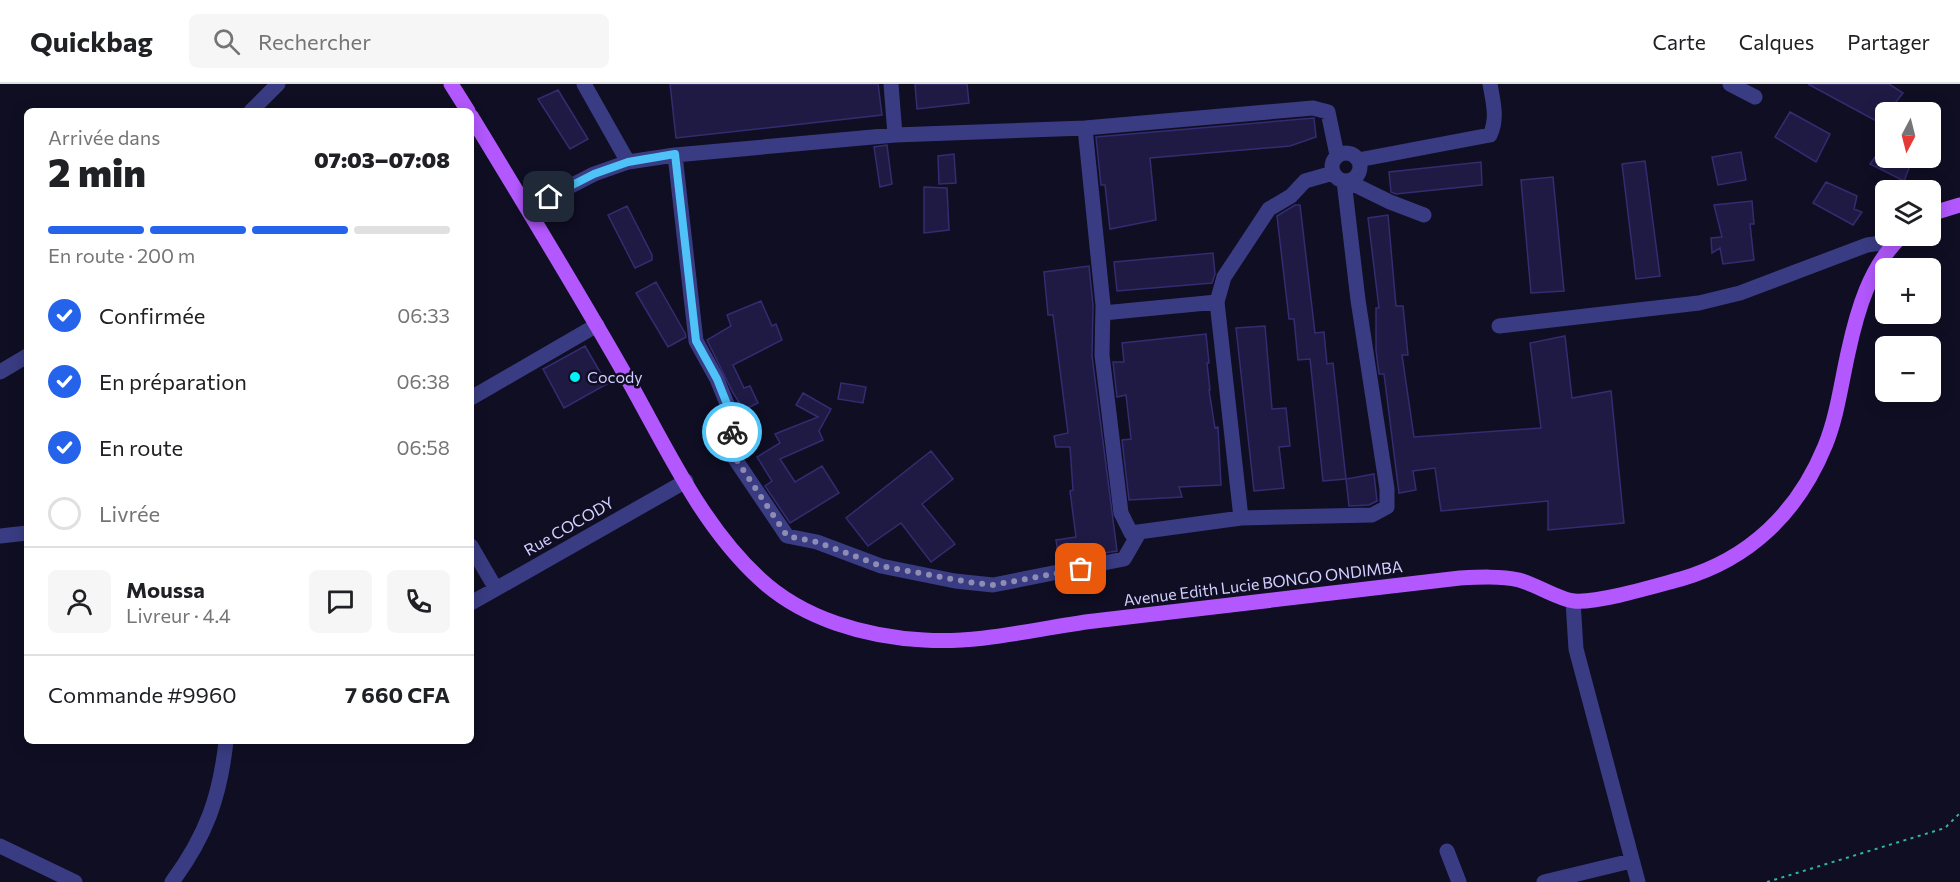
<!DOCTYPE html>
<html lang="fr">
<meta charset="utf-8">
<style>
:root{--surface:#fff;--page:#f6f6f6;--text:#202124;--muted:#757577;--line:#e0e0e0;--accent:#2563eb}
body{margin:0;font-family:Commissioner,sans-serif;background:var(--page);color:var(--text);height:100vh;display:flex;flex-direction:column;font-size:22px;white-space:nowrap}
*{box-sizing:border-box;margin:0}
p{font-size:20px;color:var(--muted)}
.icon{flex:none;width:33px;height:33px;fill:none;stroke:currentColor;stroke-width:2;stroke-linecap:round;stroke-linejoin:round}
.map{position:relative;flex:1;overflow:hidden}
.details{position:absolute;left:24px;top:24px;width:450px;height:636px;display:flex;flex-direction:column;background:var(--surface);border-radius:9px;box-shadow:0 3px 15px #0003}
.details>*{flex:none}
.needle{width:39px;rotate:187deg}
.fabs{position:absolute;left:1875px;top:18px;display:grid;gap:12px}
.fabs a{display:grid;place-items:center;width:66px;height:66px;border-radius:9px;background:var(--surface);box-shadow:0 3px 15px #0003;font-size:30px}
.pin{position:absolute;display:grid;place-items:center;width:51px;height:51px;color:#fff;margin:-26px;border-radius:12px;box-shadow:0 3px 9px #0006}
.courier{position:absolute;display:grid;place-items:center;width:60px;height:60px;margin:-30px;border:4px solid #4fc3f7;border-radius:50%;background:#fff;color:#222;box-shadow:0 2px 8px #0007}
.headline em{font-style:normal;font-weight:800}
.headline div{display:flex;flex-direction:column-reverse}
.headline{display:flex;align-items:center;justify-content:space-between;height:102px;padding:0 24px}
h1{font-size:39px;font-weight:800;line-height:45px}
.bar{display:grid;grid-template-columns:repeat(4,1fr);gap:9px 6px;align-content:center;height:72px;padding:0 24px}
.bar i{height:8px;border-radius:4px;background:var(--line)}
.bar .selected{background:var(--accent)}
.bar p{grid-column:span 4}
.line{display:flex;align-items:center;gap:15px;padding:0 24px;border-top:2px solid var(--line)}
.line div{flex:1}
.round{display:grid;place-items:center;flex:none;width:63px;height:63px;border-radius:9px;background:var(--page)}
ol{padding:0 24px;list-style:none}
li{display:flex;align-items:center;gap:18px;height:66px}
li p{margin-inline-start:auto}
li .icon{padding:6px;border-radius:50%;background:var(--accent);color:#fff;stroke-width:4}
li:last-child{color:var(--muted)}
li i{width:33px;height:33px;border:3px solid var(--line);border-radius:50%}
header{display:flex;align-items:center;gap:36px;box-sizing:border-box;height:84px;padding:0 30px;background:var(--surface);border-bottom:2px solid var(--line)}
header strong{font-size:28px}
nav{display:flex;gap:33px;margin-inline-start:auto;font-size:21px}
.search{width:420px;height:54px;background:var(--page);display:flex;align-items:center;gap:15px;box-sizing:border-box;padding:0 21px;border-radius:9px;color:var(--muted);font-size:22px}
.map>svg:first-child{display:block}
</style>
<header>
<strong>Quickbag</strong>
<div class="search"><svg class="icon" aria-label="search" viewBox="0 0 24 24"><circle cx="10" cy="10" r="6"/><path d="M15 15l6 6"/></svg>Rechercher</div>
<nav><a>Carte</a><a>Calques</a><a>Partager</a></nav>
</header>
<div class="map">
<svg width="1960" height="798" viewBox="0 0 1960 798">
<rect width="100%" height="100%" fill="#100e23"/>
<path fill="#1f1a44" stroke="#342c70" stroke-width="1.5" d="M670,0H878L882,31L676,54Z
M915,0H967L969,19L917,25Z
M1808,0H1889L1903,9L1888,28H1886L1880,39Z
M558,6L588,55L570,65L538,15Z
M1790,28L1830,50L1816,78L1775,53Z
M1314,34L1316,53L1290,62L1150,74L1156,136L1110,145L1105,101H1101L1096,53Z
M1886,58V74H1913L1904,97L1870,80Z
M887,61L892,100L880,103L874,63Z
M1741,68L1746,96L1718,101L1712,73Z
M954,70L956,99L939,100L938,72Z
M1645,77L1660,192L1636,195L1622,80Z
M1481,78L1482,101L1396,110L1391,108L1389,88Z
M1553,93L1564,207L1531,209L1521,96Z
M1826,98L1857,112L1854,125L1862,128L1853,141L1813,119Z
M924,103L947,104L949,146L924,149Z
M1752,117L1754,140H1750L1754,176L1723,180L1720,164L1712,169L1711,154L1722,153L1714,121Z
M1295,121H1300L1315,249L1324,248L1327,280L1333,279L1346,395L1323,397L1310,275L1298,276L1294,235H1289L1277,132Z
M627,122L652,171V176L635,184L608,131Z
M1388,131L1396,222H1403L1408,271H1402L1414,353L1541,344L1530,259L1565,252L1572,314L1611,307L1624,439L1548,446V417L1441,427L1435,384L1413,387L1416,406L1399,409L1384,290H1379L1376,266V224H1379L1368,134Z
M1213,169L1215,190L1212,199L1117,207L1114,178Z
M1089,182L1093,221L1092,272L1117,467L1059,476L1056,456L1076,453L1070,407L1073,406L1070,363H1056L1054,352L1068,349L1053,231H1048L1044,188Z
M656,198L685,249L686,253L668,263L636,209Z
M761,217L772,242L776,240L782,256L733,281L744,304L750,302L758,319L744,326L733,309L707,256L731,242L727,231Z
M1265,242L1272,325L1286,324L1290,362L1279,363L1284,404L1254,407L1236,244Z
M1206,250L1209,279H1207L1210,306H1209L1215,344L1218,343L1221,401L1179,403L1182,413L1129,416L1122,356L1131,355L1126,311L1117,313L1113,278H1124L1122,259Z
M585,262L607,300L564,324L543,285Z
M841,299L866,303L863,319L838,315Z
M803,309L831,325L819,347L823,356L780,375L795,398L822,382L839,409L790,439L765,402L772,397L757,373L780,359L775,350L818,333L796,321Z
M931,367L953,395L922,420L955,460L931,478L901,439L868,462L846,434Z
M1374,390L1377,417L1369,421L1349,422L1346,395Z"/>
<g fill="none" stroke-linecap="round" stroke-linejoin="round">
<path stroke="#2fb4a2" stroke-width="2" stroke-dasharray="3 4.5" stroke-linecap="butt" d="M1767,798L1945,744L1960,729"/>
<path stroke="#393c82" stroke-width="15" d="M584,0L628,78
M891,0L895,51
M1730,0L1755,13
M251,27L278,0
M1085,44L1103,221L1102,271L1121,429L1131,449L1241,434L1372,431L1387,423V405L1358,216L1344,97
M1332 83a14 14 0 1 1 28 0a14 14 0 1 1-28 0Z
M675,71L696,257L717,295L735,340L727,363L787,452L817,458L881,482L955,497L993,501L1124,475L1139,449
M1358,76L1490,51C1498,34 1493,18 1490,0
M1347,97L1390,118L1424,131
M528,124L594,90L628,78L675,71L895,51L1085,44L1313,24L1328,28L1337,71
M1217,218L1241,434
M1103,229L1217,218L1224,193L1269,125L1291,112L1305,97L1333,89
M1499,242L1699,219L1740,209L1867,161L1896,157
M0,288L27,272
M471,314L597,241
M0,452L27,449
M471,462L496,505
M1573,517L1576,565L1638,798
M471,519L686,397
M0,762L75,798
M1447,767L1459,798
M172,798C206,752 220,713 226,657
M1544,798L1631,777"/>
<path stroke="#b358fe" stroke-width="15" d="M451,0L468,27
M471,32C524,119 577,206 627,294C666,363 701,441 760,495C803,535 866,553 924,556C981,560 1037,544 1094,537C1216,522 1338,508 1460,494C1480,493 1500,492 1519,496C1535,500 1560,516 1574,517C1599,519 1655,502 1681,495C1750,475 1798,428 1825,362C1837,333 1841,300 1848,269C1857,227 1870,181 1902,152
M1930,130L1960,121"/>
</g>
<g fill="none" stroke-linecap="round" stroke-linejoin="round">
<path stroke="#8e8cb2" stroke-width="6" stroke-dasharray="0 10.8" d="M732,348L728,363L787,452L817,458L881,482L974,499L993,501L1081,485"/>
<path stroke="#4fc3f7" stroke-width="8" d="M549,113L594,90L628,78L675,70L696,257L717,295L735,340L732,348"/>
</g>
<circle fill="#01f4fa" stroke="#100e23" stroke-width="2" cx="575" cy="293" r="6"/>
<g text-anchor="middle" stroke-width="5" stroke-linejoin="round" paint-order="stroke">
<g font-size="16" fill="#d2d0ff" stroke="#100e23" text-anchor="start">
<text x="587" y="299">Cocody</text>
</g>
<g font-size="16" fill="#d2d0ff" stroke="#100e23">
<text transform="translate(569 442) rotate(-30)" y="6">Rue COCODY</text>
<text transform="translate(1263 499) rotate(-7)" y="6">Avenue Edith Lucie BONGO ONDIMBA</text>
</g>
</g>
</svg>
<div class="fabs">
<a><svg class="needle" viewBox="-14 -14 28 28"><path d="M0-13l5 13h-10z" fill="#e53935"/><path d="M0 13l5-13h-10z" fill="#757577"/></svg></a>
<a><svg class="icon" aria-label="layers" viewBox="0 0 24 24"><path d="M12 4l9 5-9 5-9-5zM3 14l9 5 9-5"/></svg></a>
<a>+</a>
<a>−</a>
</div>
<div class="pin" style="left:1081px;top:485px;background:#ea580c"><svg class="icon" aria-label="bag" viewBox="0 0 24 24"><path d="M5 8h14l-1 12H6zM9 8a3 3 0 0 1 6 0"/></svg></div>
<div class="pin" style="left:549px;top:113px;background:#1f2937"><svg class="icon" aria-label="home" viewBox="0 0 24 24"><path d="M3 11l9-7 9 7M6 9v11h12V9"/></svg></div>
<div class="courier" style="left:732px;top:348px"><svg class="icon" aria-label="bike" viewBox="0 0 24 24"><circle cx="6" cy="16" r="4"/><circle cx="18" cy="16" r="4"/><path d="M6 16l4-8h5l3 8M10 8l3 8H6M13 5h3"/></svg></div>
<section class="details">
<div class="headline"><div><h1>2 min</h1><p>Arrivée dans</p></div><em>07:03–07:08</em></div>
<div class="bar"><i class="selected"></i><i class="selected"></i><i class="selected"></i><i></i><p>En route · 200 m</p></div>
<ol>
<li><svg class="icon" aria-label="check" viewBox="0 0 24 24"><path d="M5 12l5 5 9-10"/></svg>Confirmée<p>06:33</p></li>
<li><svg class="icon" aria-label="check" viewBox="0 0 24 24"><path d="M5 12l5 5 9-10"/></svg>En préparation<p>06:38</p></li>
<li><svg class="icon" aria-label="check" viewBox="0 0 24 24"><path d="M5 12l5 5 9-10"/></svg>En route<p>06:58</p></li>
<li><i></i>Livrée</li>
</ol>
<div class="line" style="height:108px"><a class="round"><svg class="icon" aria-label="person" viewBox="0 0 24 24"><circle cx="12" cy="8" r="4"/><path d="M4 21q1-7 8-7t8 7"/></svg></a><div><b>Moussa</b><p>Livreur · 4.4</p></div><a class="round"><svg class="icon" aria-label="chat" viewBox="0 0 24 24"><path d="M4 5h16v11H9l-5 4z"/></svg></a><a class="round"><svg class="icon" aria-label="phone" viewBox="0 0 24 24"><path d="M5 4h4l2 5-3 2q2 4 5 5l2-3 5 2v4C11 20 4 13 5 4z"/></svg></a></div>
<div class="line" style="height:78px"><div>Commande #9960</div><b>7 660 CFA</b></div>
</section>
</div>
